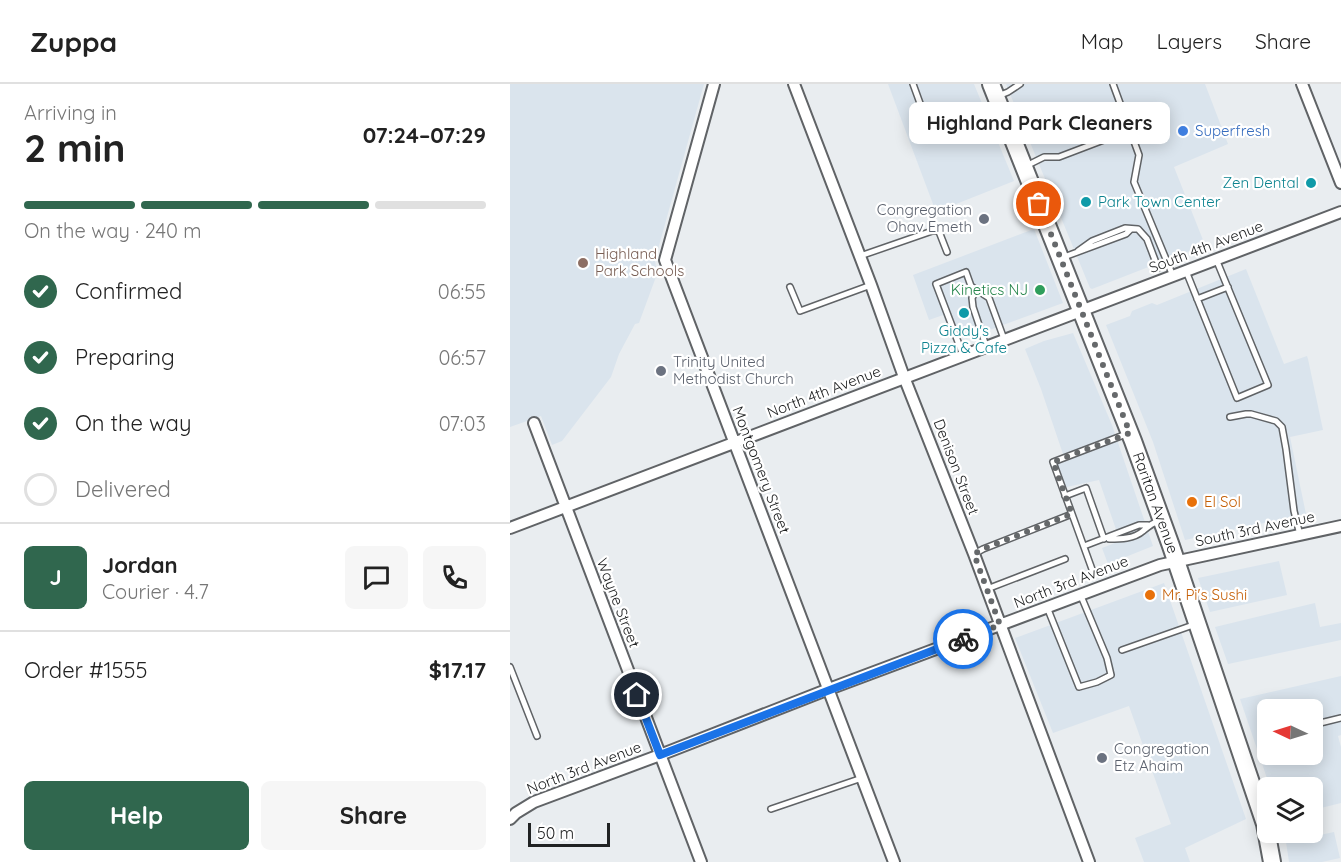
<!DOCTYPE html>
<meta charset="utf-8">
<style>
:root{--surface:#fff;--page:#f6f6f6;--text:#222;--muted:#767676;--line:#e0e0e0;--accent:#30674e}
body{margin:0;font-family:Quicksand,sans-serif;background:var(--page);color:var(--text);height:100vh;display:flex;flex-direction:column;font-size:22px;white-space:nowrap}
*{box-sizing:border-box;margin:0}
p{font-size:20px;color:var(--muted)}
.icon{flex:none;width:33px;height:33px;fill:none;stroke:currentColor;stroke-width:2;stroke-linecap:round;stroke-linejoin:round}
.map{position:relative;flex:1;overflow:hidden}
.side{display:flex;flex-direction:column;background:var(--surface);width:510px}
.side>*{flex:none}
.needle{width:39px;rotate:274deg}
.tools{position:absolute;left:747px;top:615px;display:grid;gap:12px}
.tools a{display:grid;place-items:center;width:66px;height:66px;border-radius:9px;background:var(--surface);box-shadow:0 3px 15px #0003;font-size:30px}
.scale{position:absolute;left:18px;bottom:15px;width:82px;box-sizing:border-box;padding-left:6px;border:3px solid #202223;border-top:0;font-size:16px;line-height:21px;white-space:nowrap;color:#202223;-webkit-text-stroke:4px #fff;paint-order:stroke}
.pin{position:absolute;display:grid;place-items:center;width:51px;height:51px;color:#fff;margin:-26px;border:3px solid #fff;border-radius:50%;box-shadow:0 2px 6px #0007}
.courier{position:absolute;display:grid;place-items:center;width:60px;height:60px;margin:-30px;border:4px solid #1a73e8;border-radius:50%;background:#fff;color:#222;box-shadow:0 2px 8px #0007}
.bubble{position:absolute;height:42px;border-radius:9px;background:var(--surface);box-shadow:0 3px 15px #0003;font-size:20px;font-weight:800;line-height:42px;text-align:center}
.headline em{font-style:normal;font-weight:800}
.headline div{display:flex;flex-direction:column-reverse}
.headline{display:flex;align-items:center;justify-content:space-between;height:102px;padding:0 24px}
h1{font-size:39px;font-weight:800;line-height:45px}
.bar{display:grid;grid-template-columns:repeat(4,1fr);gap:9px 6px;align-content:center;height:72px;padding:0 24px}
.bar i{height:8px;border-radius:4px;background:var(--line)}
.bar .active{background:var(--accent)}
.bar p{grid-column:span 4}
.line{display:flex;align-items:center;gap:15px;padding:0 24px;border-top:2px solid var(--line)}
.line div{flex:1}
.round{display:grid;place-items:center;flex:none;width:63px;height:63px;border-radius:9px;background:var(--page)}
ol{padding:0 24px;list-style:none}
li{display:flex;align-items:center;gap:18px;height:66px}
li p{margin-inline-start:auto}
li .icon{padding:6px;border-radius:50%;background:var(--accent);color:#fff;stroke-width:4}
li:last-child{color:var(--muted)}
li i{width:33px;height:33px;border:3px solid var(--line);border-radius:50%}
.cta{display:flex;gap:12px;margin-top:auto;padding:12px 24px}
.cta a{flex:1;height:69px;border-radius:9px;background:var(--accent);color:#fff;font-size:24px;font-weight:800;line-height:69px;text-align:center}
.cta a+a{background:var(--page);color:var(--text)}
header{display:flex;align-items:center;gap:36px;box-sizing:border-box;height:84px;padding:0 30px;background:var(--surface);border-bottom:2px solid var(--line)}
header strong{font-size:28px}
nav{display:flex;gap:33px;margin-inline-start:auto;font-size:21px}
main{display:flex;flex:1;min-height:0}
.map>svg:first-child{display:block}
</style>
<header>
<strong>Zuppa</strong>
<nav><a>Map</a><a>Layers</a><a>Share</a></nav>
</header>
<main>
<section class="side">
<div class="headline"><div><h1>2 min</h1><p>Arriving in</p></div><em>07:24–07:29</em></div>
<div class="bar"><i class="active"></i><i class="active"></i><i class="active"></i><i></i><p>On the way · 240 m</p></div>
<ol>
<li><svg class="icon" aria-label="check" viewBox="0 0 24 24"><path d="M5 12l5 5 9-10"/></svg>Confirmed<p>06:55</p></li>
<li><svg class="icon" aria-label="check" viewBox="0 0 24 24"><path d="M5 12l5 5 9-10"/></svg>Preparing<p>06:57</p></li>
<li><svg class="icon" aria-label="check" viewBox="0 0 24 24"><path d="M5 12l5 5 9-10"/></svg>On the way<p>07:03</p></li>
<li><i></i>Delivered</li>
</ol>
<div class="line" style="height:108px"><b class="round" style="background:var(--accent);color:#fff">J</b><div><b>Jordan</b><p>Courier · 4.7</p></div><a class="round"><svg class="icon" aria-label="chat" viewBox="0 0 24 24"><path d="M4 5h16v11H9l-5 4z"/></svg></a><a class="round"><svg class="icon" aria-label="phone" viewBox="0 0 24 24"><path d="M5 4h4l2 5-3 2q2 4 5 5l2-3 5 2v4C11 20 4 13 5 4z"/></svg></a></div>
<div class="line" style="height:78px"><div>Order #1555</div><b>$17.17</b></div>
<div class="cta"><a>Help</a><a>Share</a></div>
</section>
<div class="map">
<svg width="831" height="778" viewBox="0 0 831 778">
<rect width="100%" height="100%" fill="#e9edf0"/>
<path fill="#dae4ed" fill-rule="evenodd" d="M0,0H194L145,176L147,190L129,239L125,240L109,270L101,293L52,357L42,361L31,332L0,343Z
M378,0H464L504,97L426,128Z
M496,0H695L718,60L664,83L695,161L582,205L580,204Z
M524,145L553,219L455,255L454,251L442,256L433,231L419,236L403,191Z
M736,185L774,280L797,272L798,275L813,346L780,353L796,430L675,456L643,358L596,241L620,232L622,227L642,219L647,221Z
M563,249L602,341L643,462L598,480L592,464L610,457L589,396L552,404L543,378L554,373L531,305L515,265L534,257Z
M769,477L777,511L700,528L688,494Z
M654,499L736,735L675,764L680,778H634L625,754L661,740L619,622L543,649L505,554Z
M805,519L810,543L831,539V556L718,580L705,543Z
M831,592V651L828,652L831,663V719L803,726L802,704L760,703L730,615ZM758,626H802V670H758Z
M824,748L830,774L812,778H779L776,758Z"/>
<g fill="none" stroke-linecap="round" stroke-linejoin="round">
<defs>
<path id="lane" d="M403,0L419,44
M603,0L629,71L624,98L663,192
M488,12L498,8L510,0
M516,82L534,73H549L620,46
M568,167L582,157L615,144L628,145L637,155L648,184
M350,172L428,145L437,168
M554,173L616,150L621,145
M676,187L727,314L758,301L706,175
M280,203L290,227L361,201
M467,206L462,214L463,223L476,262
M687,215L718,203
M453,271L426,200L456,188L461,202L479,214L494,255
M720,333L736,330H741L766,337L772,343L776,365L784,427L790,451
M555,412L576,404L594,455
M562,430L543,378L619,349
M599,455C610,455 624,455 633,447C639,442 642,439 650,437
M574,462L629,441H638
M464,470L473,465L562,430L583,488
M477,505L555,475
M537,523L569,603L587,598L601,591L597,574L571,512
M612,566L686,540
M0,583L27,652
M802,641L831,634
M261,725L352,694"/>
<path id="street" d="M204,0L155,176L384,778
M284,0L361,201L394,293L464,470L579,778
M792,0L831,99
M24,339L191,778
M0,444L831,128
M0,735L6,729L24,718L150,671L319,605L650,481L831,442"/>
<g id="secondary">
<path id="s1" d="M481,0L623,357L661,462L755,740L762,778"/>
</g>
</defs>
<use href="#lane" stroke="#606366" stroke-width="8"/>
<use href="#street" stroke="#606366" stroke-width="14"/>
<use href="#secondary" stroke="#606366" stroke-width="20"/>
<use href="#lane" stroke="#fff" stroke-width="5"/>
<use href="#street" stroke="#fff" stroke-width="10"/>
<use href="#secondary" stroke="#fff" stroke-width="16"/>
</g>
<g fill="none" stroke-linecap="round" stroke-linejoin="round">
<path stroke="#66696b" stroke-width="6" stroke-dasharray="0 10.8" d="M453,555L490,541L464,470L473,465L562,430L543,378L620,349L529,120"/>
<path stroke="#1a73e8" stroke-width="8" d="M127,611L150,671L453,555"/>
</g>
<circle fill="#3f7fe0" stroke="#fff" stroke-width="2" cx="673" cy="47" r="6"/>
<g fill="#0f9aa8" stroke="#fff" stroke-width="2">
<circle cx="801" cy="99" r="6"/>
<circle cx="576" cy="118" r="6"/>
<circle cx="454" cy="229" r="6"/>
</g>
<g fill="#6b7280" stroke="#fff" stroke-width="2">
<circle cx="474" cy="135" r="6"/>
<circle cx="151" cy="287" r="6"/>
<circle cx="592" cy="674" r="6"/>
</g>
<circle fill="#8d6e63" stroke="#fff" stroke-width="2" cx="73" cy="179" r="6"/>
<circle fill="#2e9e5b" stroke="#fff" stroke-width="2" cx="530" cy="206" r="6"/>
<g fill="#e8710a" stroke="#fff" stroke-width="2">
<circle cx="682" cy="418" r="6"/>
<circle cx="640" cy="511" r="6"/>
</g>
<g text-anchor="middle" stroke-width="4.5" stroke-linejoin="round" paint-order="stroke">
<g font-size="15" fill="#366cbe" stroke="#fff" text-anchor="start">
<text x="685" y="52">Superfresh</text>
</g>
<g font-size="15" fill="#0d838f" stroke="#fff" text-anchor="end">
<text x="789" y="104">Zen Dental</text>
<text x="588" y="123" text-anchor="start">Park Town Center</text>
<text x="454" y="252" text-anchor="middle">Giddy's<tspan x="454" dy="17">Pizza &amp; Cafe</tspan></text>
</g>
<g font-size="15" fill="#5b616d" stroke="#fff" text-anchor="start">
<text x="462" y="131" text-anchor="end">Congregation<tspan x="462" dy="17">Ohav Emeth</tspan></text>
<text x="163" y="283">Trinity United<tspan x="163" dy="17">Methodist Church</tspan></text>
<text x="604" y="670">Congregation<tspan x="604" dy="17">Etz Ahaim</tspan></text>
</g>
<g font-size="15" fill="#202223" stroke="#fff">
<text transform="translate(696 163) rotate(-21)" y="5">South 4th Avenue</text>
<text transform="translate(314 308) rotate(-21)" y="5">North 4th Avenue</text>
<text transform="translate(446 383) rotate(69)" y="5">Denison Street</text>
<text transform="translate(251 386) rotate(69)" y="5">Montgomery Street</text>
<text dy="5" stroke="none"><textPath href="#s1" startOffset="450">Raritan Avenue</textPath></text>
<text transform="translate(745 445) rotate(-12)" y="5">South 3rd Avenue</text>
<text transform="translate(561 498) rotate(-21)" y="5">North 3rd Avenue</text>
<text transform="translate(108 519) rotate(69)" y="5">Wayne Street</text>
<text transform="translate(74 684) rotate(-21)" y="5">North 3rd Avenue</text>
</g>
<g font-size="15" fill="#785e54" stroke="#fff" text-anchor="start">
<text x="85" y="175">Highland<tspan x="85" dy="17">Park Schools</tspan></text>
</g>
<g font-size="15" fill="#27864d" stroke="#fff" text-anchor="end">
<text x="518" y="211">Kinetics NJ</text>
</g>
<g font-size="15" fill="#c56008" stroke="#fff" text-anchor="start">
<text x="694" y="423">El Sol</text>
<text x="652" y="516">Mr. Pi's Sushi</text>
</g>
</g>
</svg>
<div class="tools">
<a><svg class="needle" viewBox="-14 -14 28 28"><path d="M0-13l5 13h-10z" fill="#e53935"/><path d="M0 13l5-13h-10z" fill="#767676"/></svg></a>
<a><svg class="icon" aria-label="layers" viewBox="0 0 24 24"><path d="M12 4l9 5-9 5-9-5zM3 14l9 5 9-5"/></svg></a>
</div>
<div class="scale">50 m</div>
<div class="pin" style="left:529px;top:120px;background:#ea580c"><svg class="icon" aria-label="bag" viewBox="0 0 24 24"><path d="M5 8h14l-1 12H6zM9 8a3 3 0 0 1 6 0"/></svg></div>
<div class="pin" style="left:127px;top:611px;background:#1f2937"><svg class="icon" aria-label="home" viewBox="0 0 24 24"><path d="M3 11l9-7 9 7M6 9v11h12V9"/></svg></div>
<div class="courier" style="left:453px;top:555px"><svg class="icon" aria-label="bike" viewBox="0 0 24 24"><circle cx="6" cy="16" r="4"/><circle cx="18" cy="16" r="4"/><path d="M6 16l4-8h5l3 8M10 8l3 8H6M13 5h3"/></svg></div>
<div class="bubble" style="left:399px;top:18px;width:261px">Highland Park Cleaners</div>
</div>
</main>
